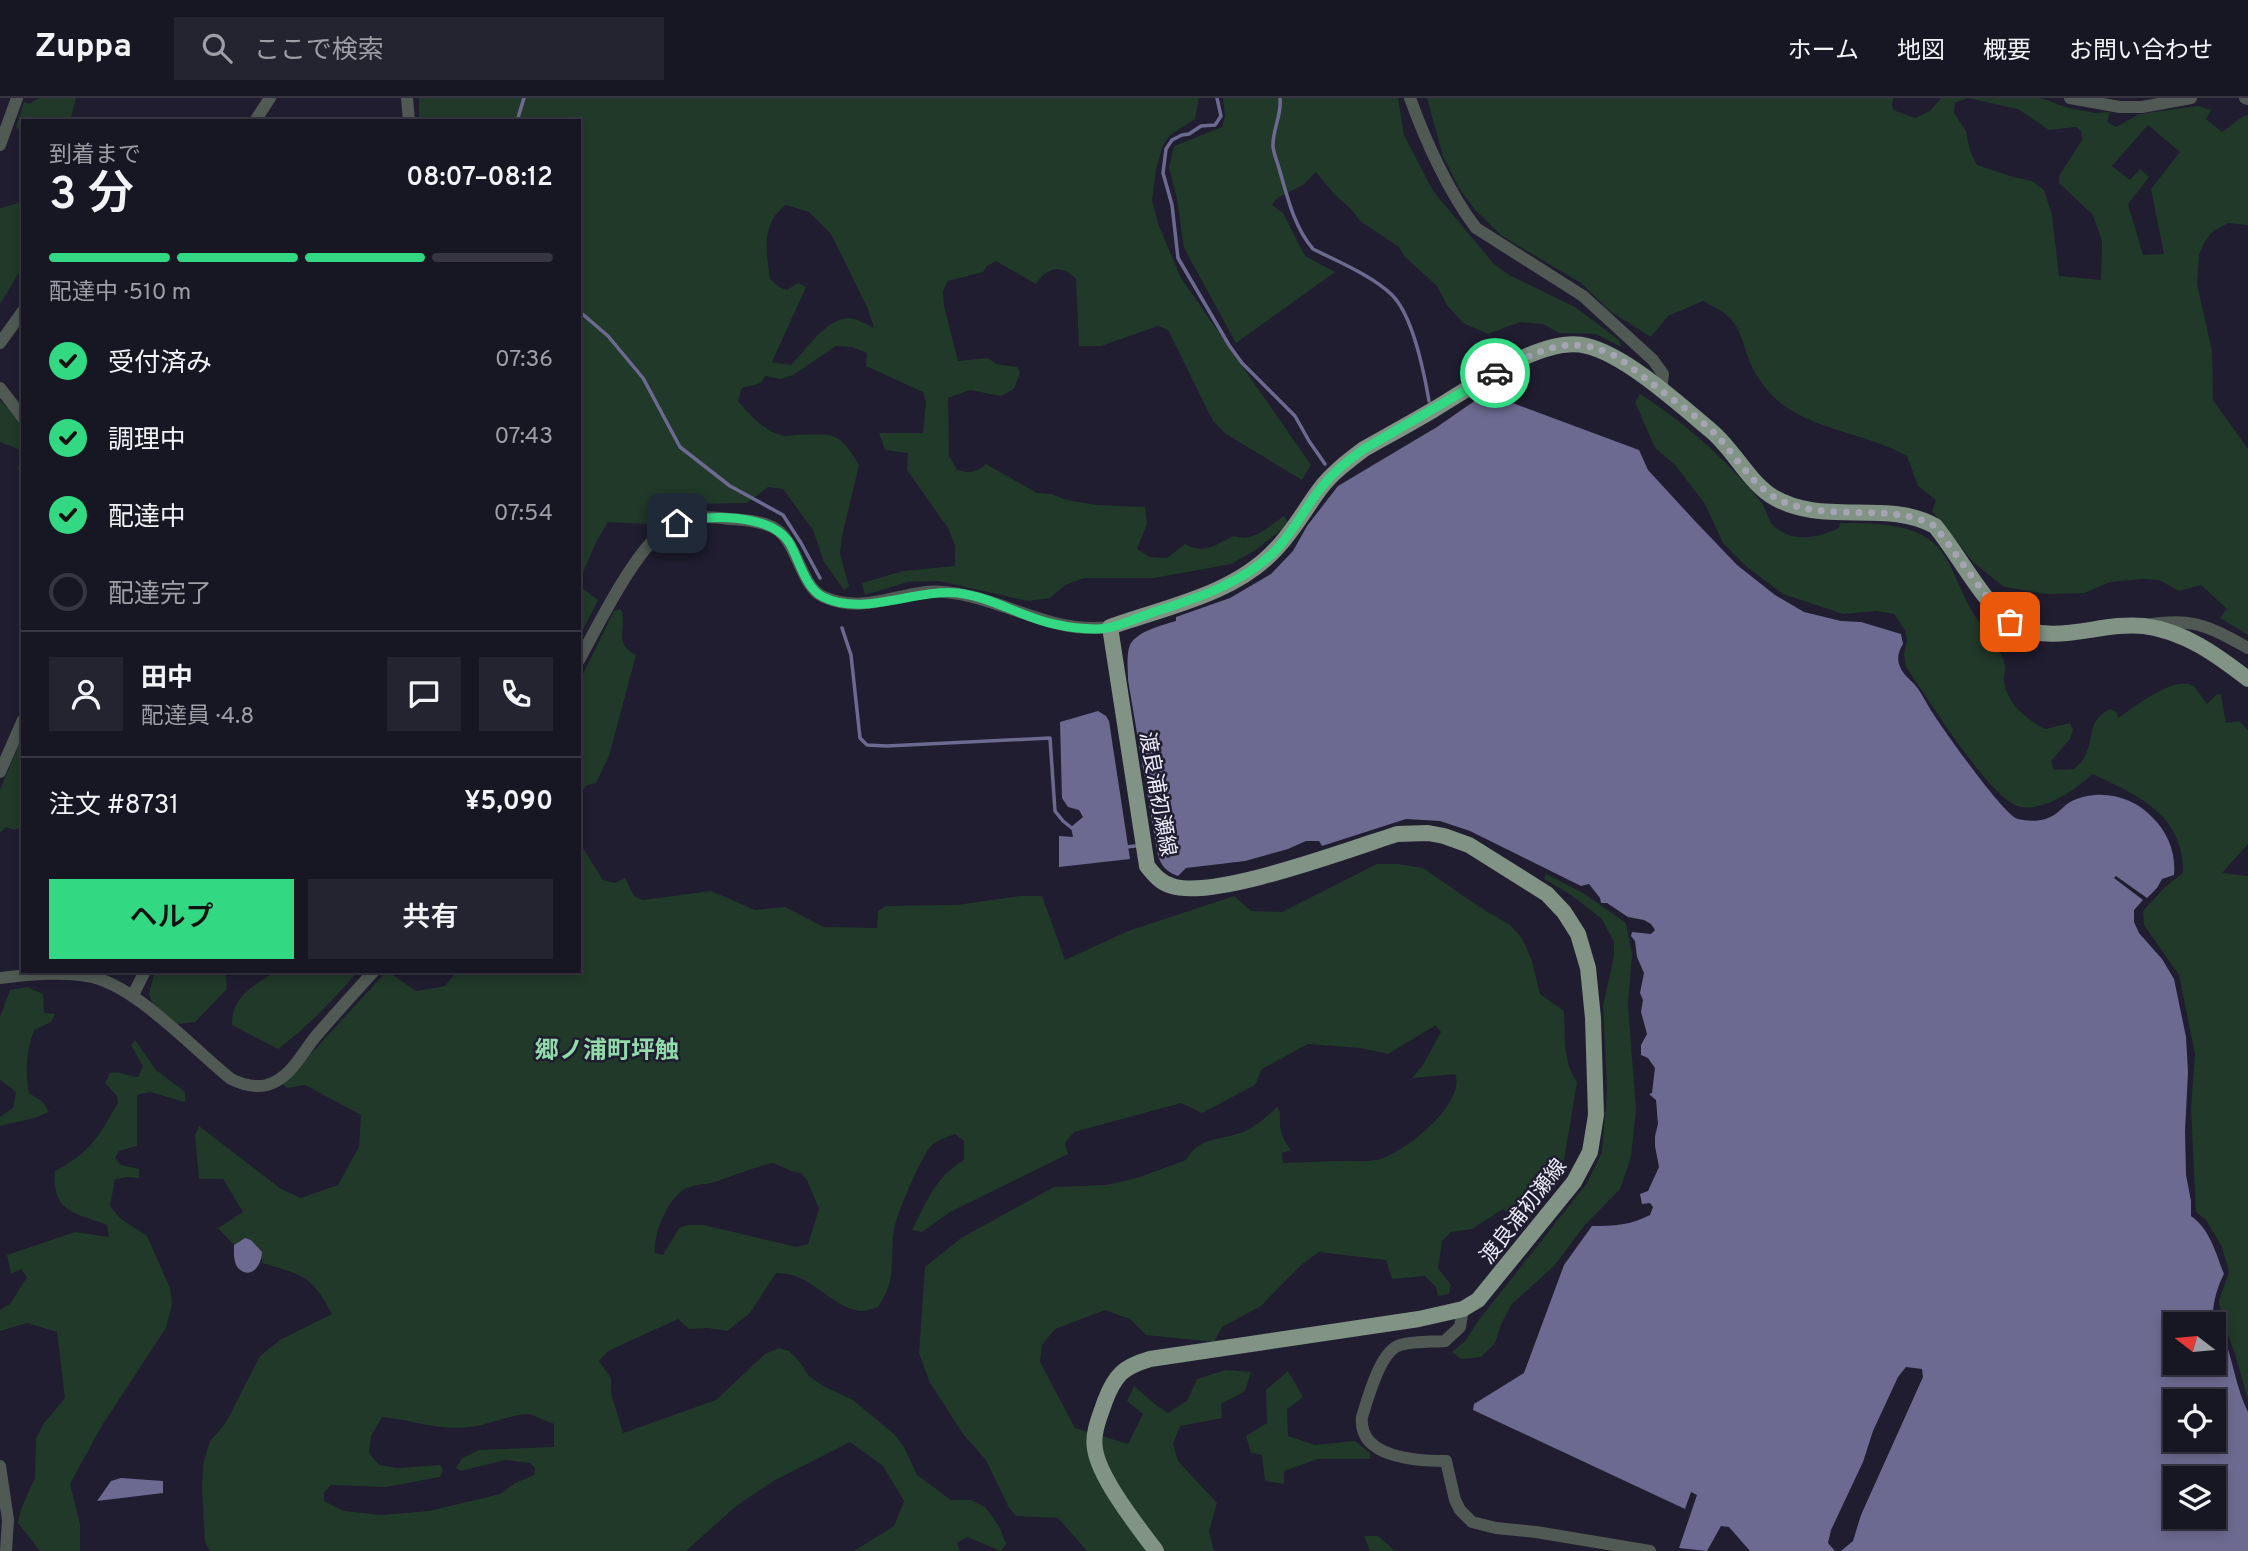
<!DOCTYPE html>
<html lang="ja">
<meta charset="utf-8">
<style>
:root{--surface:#171623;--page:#242330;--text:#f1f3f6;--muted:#9e9fa6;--line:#363541;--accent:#32d882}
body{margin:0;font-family:Overpass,"Noto Sans JP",sans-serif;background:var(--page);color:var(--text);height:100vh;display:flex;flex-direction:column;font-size:26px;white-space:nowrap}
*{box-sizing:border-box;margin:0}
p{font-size:23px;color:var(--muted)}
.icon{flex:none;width:38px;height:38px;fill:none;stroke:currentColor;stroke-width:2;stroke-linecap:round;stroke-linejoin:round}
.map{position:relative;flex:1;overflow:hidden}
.sheet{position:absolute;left:21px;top:21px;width:560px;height:854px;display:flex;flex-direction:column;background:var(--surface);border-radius:0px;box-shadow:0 4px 10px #0003,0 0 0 2px var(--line)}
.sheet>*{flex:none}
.needle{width:46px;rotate:286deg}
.fabs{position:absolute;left:2163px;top:1214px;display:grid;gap:14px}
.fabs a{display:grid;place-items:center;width:63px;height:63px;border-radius:0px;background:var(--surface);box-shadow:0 4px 10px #0003,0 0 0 2px var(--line);font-size:35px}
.pin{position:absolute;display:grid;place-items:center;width:60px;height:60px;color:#fff;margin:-30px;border-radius:14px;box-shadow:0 4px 10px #0006}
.courier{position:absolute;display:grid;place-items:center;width:70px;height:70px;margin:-35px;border:5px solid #32d882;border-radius:50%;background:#fff;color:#222;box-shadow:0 2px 9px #0007}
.headline em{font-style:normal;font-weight:600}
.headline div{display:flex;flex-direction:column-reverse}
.headline{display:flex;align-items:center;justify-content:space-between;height:119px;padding:0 28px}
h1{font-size:46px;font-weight:600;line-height:52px}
.bar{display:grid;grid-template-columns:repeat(4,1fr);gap:10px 7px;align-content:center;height:84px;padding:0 28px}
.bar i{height:9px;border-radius:5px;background:var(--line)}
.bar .on{background:var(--accent)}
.bar p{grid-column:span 4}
.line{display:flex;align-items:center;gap:18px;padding:0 28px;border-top:2px solid var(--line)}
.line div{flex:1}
.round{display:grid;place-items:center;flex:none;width:74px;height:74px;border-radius:0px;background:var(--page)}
ol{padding:0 28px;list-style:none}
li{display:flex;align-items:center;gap:21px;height:77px}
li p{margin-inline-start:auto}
li .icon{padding:7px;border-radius:50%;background:var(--accent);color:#111;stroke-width:4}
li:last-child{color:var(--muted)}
li i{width:38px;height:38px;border:4px solid var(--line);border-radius:50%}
.action{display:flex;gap:14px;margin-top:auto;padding:14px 28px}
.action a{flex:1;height:80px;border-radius:0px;background:var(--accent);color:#111;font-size:28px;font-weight:600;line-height:80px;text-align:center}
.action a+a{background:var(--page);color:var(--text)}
header{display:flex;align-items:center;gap:42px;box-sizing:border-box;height:98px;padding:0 35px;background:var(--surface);border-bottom:2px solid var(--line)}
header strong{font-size:33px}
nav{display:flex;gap:38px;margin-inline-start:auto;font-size:24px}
.search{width:490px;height:63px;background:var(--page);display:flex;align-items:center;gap:18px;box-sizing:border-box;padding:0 24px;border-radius:0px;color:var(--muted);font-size:26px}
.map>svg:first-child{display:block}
</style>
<header>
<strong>Zuppa</strong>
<div class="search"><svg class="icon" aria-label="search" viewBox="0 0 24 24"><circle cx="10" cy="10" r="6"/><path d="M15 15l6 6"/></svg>ここで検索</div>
<nav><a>ホーム</a><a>地図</a><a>概要</a><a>お問い合わせ</a></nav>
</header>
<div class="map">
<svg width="2248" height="1453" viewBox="0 0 2248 1453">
<rect width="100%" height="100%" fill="#1f1d2f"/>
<path fill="#213929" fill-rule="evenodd" d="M39,0H76L70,23H23V35L16,29L24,4L29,6Z
M419,0H1199L1195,21L1170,37L1163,47L1156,71L1152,103L1159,128L1181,180L1311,367L1302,382L1226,336L1213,323L1168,232L1158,228L1101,248H1079L1076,181C1062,166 1047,169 1036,186L996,163L987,168L983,174L948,183L943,193L944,208L958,263L988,260L996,266L1017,269L1020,274L1014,291L1001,298L970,292L948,300L949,358L957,372C969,375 976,375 986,366L1037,395L1051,396L1067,402L1097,407L1145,409L1147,426L1137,451L1150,459L1167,460L1185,446C1205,457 1214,447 1234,438C1253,445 1268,429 1284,418L1289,426L1254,453L1231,466L1154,480H1084L1065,487L1050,500L1028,503L939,483L908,484L865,497L862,485L903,473L955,468V448L948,430L907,372L908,355L885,352L879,335H923L926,304L923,294L866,268L867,255L852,249L836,248L793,277L781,281L765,278L761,285L742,290L738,303C748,315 765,334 781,337C785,339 792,337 797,337C834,335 840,334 859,367L842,438L840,456L849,488L844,492L824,464L813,432L783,391L768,389L747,405L680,406L646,426L608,424L596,444L579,484V23H419ZM786,107L809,114L831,136L868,211L874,230C868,227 861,223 854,221C830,214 806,252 791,267L772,264L806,189L798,185L787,192L779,189L770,181C766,153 761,125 786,107Z
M1223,0H1398L1404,37L1433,93L1494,166L1509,177L1575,209L1619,242L1621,249L1596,236L1559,235L1543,226L1520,224L1488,236L1463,225L1447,207L1437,188L1404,158L1399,149L1360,123L1351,111L1334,96L1316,74L1303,87L1276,101L1272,107L1283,115L1305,158L1335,174L1236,245L1184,150L1177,101L1169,69L1174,48L1222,29L1225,18Z
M1427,0H1894L1892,6L1893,12L1915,20L1930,13L1941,0H2041L2068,10L2095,15L2110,14L2107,24L2116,29L2139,16L2198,8L2211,12L2206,21L2222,34L2242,19L2248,17V127L2228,125L2212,134L2204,145L2199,157L2197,186L2212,253L2213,302L2248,351V537L2220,520L2227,511L2201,487L2179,493L2159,482L2142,481L2110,484L2084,495L2048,496L2004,489L1974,465L1932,413L1936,402L1918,388L1907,358C1866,335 1815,333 1778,303C1769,295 1757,280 1752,269C1744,252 1743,234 1730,220C1723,213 1712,208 1703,203L1668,218L1651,239L1611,214L1581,185L1502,138L1475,112L1459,90L1443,58ZM1968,0L2018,11L2049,32L2076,29L2081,33L2082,42L2059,78V85L2093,117L2102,143L2101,182L2059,178L2052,117L2044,92L2032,83L2013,79L1977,67L1970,53L1966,33L1954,15L1955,5ZM2148,27L2180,54L2151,91L2164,156L2143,157L2128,106L2149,79L2140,71L2130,82L2112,68Z
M23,98V168L0,206V110L18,105Z
M1640,296C1682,323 1718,354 1751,392C1755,397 1761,403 1764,409C1770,421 1768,426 1782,434C1799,444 1823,438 1839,430L1840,425C1876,425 1926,424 1946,460C1957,479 1963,500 1975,518C1985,534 2001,549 2005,568C2006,574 2003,579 2004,584C2009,608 2025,620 2045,631L2070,625L2073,632L2070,641L2051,663L2054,672L2074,671C2078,667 2083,663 2085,658C2095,639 2086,623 2110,611L2117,615L2118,620C2133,610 2175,576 2193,588C2198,592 2203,601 2207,606L2217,596L2221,597L2226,625L2239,623L2248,632V746L2222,775L2248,778V1302L2236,1259L2221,1216L2219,1203L2229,1174L2222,1149L2206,1122L2196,1114L2191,1010L2195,956L2179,877L2144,827L2143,813L2165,789L2183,775C2185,718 2137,696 2092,676C2077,691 2045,713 2021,709C1991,704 1926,597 1906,569L1904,556L1907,542L1905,532L1894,516L1876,513L1843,516L1783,496L1747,469L1723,445L1705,406L1676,368L1655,350L1635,304Z
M0,302L23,328V376L18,372L21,352L0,344Z
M579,488L598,502L579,539Z
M621,511C628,531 612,545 636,557L609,658L596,685L587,687L579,697V584L614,513Z
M23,637V728L15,732L6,729L0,735V692Z
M579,749L583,750L603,782L615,785L625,780L634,798L643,802L711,793L755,812L785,809L824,829L877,830L878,813L886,808L957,807L1020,798H1042L1065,862L1128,833L1234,798L1251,813L1282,814L1377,766H1398L1423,770L1478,808L1510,827L1522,840L1532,863L1540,896L1564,913C1565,936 1563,965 1577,984L1563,1068L1524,1127L1503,1111L1472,1131L1451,1134L1442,1143L1438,1170L1451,1187L1449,1196L1438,1198L1436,1189L1425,1178L1392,1181L1386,1162L1319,1154L1301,1167L1261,1208L1222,1229L1214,1244L1146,1237L1130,1221L1105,1212L1055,1231L1042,1247L1040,1264L1075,1330L1128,1346L1143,1316L1127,1303L1134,1288L1156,1307L1168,1315L1187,1303L1197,1281L1225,1272L1251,1274L1245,1293L1221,1306L1222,1320L1180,1328L1173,1346L1178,1363L1217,1405L1209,1433L1214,1453H1087L1058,1420L1016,1418L1009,1410L986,1362L963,1336L930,1285L919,1255L925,1169L961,1140L1054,1089L1107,1087L1140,1079L1186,1062C1199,1039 1217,1043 1240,1035C1253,1031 1267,1019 1277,1009L1280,1014C1279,1029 1281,1040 1291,1052L1282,1055L1283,1065C1305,1064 1327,1063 1349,1063C1357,1063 1368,1064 1376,1062C1403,1057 1467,1005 1455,976L1412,980L1423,967L1441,934L1436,927L1388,956L1360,950L1308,946L1262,971L1255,987L1202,1015L1181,1005L1074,1034L1065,1045L1068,1056L950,1114L922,1134L912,1132C927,1103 935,1079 964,1062V1043L955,1036C947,1039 937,1042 931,1048C921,1059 896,1117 894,1132C889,1164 898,1180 878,1209C873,1211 866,1213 861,1213C830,1210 812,1174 776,1175L750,1215L727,1233L708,1230L689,1231L678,1221L608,1253L599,1263L611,1280V1295L623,1335L716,1302L765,1256L779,1250L789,1253L799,1263L809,1278L823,1288L853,1302L895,1337L904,1349L917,1377L951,1402H971L985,1409L999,1428L1006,1446L1001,1453L967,1439L957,1445L960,1453H854L894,1428L904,1403L883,1368L850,1344L775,1382L736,1408L686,1453H210L205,1444L202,1391L203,1366L210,1343L225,1326L260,1258L280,1242L332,1216C312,1177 302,1177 262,1165V1154L251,1142L244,1140L234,1147L218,1130L243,1114L223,1081H199L195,1038L199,1028L281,1091L301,1100L338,1087L359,1049L361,1017L305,987L287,990L283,986L387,873L416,893L445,888L457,873H579ZM772,1065C783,1068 790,1074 801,1075L807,1082L819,1111L808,1146L796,1149L704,1127H688L679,1130L663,1157L655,1155C653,1136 667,1103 683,1092C693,1086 704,1087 715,1084C734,1077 752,1070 772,1065ZM529,1316L554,1326V1349L479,1352L462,1360L456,1370L461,1373L505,1362L530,1365L535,1370L534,1377L515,1385L500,1396L429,1413L381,1417L344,1413L324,1403V1394L331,1387L386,1389L440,1379L443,1372L440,1367L397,1370L379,1367L369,1355L371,1338L382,1319C413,1322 437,1333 470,1329C490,1327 508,1317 529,1316Z
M1546,776L1583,795L1626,825L1632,856L1628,907L1636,1012L1631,1059L1620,1091L1585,1127L1554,1168L1512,1206L1502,1224L1495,1245L1481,1259L1461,1261L1452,1254L1466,1242L1478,1223L1587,1085L1602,1054L1607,991L1603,908L1614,858V844L1602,821L1571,797L1544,781Z
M155,873H225L227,891L195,924L178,926L153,907L149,896Z
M276,873H358C333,902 309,928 278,951L232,927C231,898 254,888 276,873Z
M27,889L43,896L44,915L55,916L51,924L34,932C26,953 25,974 29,995L43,1004L49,1014L34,1020L0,1028V1019L13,1010L16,994L0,982V919L10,892Z
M135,942L156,972L185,994V1004L150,994L137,997V1048L119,1053L115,1060L121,1067L139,1071V1080L128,1079L115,1081L110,1108L121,1121L147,1138L170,1190L172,1206L166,1230L101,1329L70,1386L80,1426V1453H40L18,1425L21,1411L35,1380L36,1340L44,1325L65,1300L57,1234L27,1225L0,1233V1212L10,1206L27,1179L21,1171L11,1176L7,1157L75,1134L109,1139L107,1127C76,1115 51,1115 55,1073C91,1054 98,1039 118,1005L117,998L105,985L110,975C120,972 128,979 138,979L143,968L131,947Z
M1288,1273L1303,1299L1287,1311L1288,1338L1315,1347L1355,1343L1370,1355V1361H1318L1284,1373V1386L1265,1383L1262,1357L1251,1355L1246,1338L1267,1325L1266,1292Z
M1364,1438H1378L1395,1453H1370Z"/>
<path fill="#6d6a91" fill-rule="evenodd" d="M1486,295L1639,352L1648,372L1694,422L1737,467L1775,497L1804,514L1841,523L1861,524L1901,536L1903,546C1899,552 1897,559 1899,566C1902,576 1909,580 1915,587C1922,595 1926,605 1932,614C1943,631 2004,718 2018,721C2031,724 2047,724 2058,714C2062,711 2065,707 2070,704C2098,690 2132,697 2153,720C2168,735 2176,755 2174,777L2162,781L2157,790L2147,800L2116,778L2114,780L2143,802L2134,812V824L2139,835L2162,861L2174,881L2186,939L2188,974L2185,1033L2186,1077L2191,1103V1118C2210,1131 2216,1156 2224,1176C2218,1187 2214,1201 2213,1214C2213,1225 2222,1235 2226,1245C2234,1268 2237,1292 2248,1314V1453H1750L1729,1429L1721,1428L1707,1453L1679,1450L1697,1397L1691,1394L1685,1411L1473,1312L1474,1306L1524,1275L1564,1167L1592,1128C1614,1128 1631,1127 1650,1117L1653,1109L1650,1105L1642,1106L1640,1096L1648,1093L1659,1069L1655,1048V1038L1658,1026L1656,1002L1649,996L1652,995L1655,970L1648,960L1641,957V947L1647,936L1641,914L1643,902L1640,895L1644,875L1637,859L1635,843L1631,838L1632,834L1651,836L1655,832L1651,826L1644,822L1628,819L1607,805H1601L1600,800L1589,786L1581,788L1470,733L1440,723L1406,721L1322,748L1319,743H1306L1288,751L1245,763L1186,770L1178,778C1164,773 1160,766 1157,753L1128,582C1128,571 1126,556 1130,547C1137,533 1163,527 1176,523V519L1230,500L1271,476L1293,453L1307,428L1338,388L1437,329ZM2175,1227H2214V1265H2175ZM2175,1304H2214V1342H2175ZM2175,1381H2214V1419H2175Z
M1098,613L1106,618L1109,623L1130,761L1059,769V738L1073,739L1071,729L1083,719L1079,712L1068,709L1062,700L1060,624Z
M245,1140L251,1142L262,1154C262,1166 252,1182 239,1171C233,1165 234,1155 234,1147Z
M121,1380L163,1383V1395L97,1403L111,1383Z"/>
<path fill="#1f1d2f" d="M1906,1269L1922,1271L1923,1279L1861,1417L1853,1443L1841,1453H1835L1828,1445L1831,1432L1863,1364L1873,1333L1898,1279Z"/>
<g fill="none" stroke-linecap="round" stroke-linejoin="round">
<path stroke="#6d6a91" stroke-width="3.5" d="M1217,0L1221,18L1215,27L1201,28L1189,36L1182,37L1172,42L1166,51L1163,75L1172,107L1178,160L1229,247L1242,265L1295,318L1309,343L1325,366
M1280,0C1282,18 1272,32 1273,49C1274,56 1277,63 1279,70C1287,98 1294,129 1313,151C1337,163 1373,178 1392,197C1413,218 1424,274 1429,303
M517,23L524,0
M579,213L608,238L643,280L680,349L730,388L783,417L801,445L820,480
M842,530L851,557L860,640L867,647L887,648L1050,640L1055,713L1063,723L1073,731
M1126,749L1135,748"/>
<path stroke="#505953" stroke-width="12" d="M407,0L409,23
M1410,0C1425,42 1449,95 1476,130L1583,198L1653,262L1663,276L1661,293
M2070,0L2120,9H2142L2191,0
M2245,0L2248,1
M255,23L270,0
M0,47L17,0
M0,245L23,213
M0,290L23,320
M2146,527C2193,519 2208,528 2248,550
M579,562C598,528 635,451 667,430C686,417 708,418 729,421C744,422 763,423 776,431C798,445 801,490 824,499C868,518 903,490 944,494C1003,499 1050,537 1110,529
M0,674L23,622
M0,880C28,877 58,873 87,878C134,885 193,951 231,981C243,987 254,990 267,987C291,980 302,955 316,938C335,916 354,895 374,873
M133,897L145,873
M1463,1211L1460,1229L1445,1243C1431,1244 1414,1243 1400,1247C1380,1253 1368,1300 1362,1319C1358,1360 1417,1363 1446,1363L1455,1402L1460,1412L1472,1424L1496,1430L1536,1434L1650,1453
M0,1368L8,1422L6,1453"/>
<path stroke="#809385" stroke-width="16" d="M1156,1453C1138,1429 1099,1380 1095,1351C1092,1335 1100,1318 1105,1303C1115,1277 1123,1269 1150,1261L1419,1221L1463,1211L1478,1202L1574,1084L1590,1054L1596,1017L1593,920L1588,870L1578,836L1564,814L1547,796L1469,747L1444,738L1428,735L1397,736C1350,751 1214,802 1172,788C1161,785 1155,778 1147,768L1110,529C1165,509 1233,497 1275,452C1293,434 1305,411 1320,391C1332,375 1348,363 1364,351C1387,338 1411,325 1433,312C1471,290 1543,236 1587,248C1625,257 1678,305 1709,331C1732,349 1746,380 1770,397C1820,430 1886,400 1935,428C1957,454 1985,508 2012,525C2054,550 2099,523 2144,528C2184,533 2217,557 2248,581"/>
</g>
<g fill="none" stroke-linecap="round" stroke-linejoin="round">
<path stroke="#a4a4b2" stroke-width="7" stroke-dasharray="0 12.6" d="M1495,275C1536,254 1570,234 1615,258C1630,267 1644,280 1658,290C1678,306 1702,321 1720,341C1739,363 1756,392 1784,404C1831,424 1892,404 1935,428L1987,499L2010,524"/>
<path stroke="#32d882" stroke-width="9" d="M677,425C706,416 772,415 790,446C799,462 806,491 823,499C863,519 914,491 958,495C992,499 1021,519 1054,526C1067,529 1083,531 1096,531C1116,531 1138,519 1157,513C1198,500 1242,485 1274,454C1293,435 1304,411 1321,390C1333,374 1348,362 1364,351L1495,275"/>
</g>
<g text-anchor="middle" stroke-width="5" stroke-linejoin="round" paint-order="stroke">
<g font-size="21" fill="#ececf8" stroke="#1f1d2f">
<text transform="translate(1158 696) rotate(80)" y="7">渡良浦初瀬線</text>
<text transform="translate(1523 1113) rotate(-52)" y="7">渡良浦初瀬線</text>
</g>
<g font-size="24" font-weight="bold" fill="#91daaa" stroke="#1f1d2f">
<text x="607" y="960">郷ノ浦町坪触</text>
</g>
</g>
</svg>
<div class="fabs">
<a><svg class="needle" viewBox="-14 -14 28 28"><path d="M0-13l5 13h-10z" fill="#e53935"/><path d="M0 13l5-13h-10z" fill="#9e9fa6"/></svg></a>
<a><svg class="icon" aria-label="locate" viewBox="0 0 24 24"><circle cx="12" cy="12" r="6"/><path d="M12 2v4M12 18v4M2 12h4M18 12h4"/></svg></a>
<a><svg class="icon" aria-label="layers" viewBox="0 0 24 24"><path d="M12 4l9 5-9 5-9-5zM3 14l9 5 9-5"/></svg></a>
</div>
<div class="pin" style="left:2010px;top:524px;background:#ea580c"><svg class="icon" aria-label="bag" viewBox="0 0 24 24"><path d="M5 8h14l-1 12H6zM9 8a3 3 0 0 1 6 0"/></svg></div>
<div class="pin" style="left:677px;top:425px;background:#1f2937"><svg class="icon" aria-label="home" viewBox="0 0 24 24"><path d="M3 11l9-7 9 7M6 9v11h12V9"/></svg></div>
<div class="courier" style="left:1495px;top:275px"><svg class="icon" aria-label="car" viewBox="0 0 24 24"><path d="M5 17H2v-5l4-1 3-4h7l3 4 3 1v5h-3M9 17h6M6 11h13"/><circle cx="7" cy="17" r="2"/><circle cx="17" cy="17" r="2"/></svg></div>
<section class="sheet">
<div class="headline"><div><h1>3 分</h1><p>到着まで</p></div><em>08:07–08:12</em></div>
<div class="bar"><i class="on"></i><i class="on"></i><i class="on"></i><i></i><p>配達中 · 510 m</p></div>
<ol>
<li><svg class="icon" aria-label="check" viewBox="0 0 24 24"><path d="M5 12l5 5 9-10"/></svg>受付済み<p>07:36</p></li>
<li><svg class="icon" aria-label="check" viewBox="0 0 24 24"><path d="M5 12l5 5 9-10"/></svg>調理中<p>07:43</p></li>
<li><svg class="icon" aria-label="check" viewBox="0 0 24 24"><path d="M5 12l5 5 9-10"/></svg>配達中<p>07:54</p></li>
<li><i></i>配達完了</li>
</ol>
<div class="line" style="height:126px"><a class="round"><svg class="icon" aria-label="person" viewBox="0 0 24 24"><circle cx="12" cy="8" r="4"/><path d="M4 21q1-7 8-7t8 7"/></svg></a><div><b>田中</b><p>配達員 · 4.8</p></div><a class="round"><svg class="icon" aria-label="chat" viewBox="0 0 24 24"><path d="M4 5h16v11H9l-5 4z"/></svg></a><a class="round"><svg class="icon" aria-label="phone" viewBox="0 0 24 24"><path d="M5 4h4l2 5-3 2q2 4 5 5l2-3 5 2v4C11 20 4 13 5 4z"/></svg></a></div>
<div class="line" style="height:91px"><div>注文 #8731</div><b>¥5,090</b></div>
<div class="action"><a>ヘルプ</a><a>共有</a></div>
</section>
</div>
